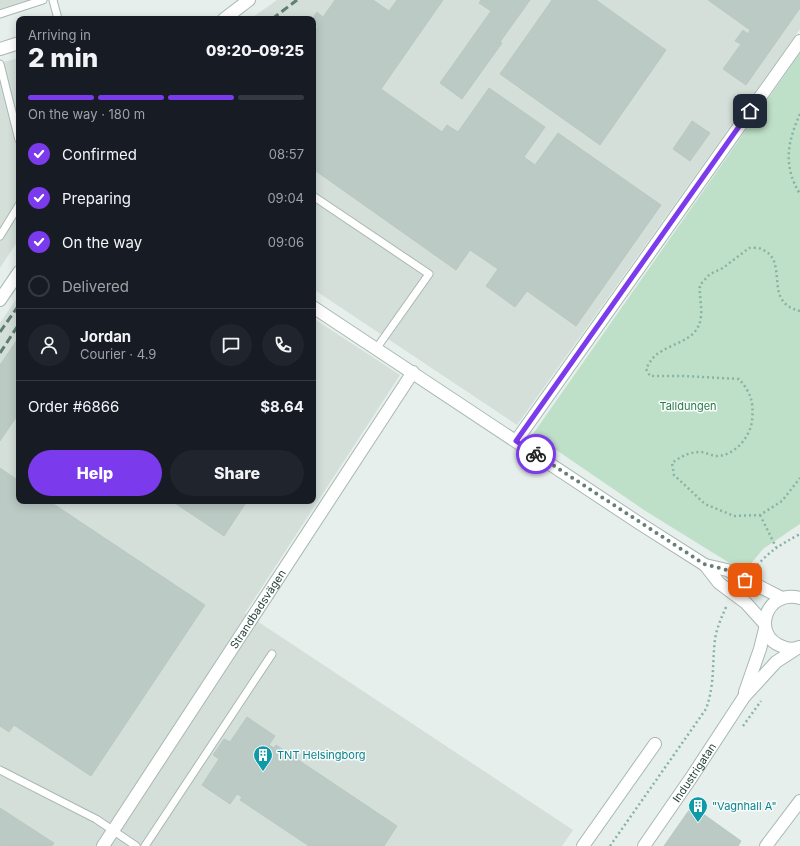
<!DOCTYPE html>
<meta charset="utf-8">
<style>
:root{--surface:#171b24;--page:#20242c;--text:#f1f3f6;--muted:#9ea1a6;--line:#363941;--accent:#7c3aed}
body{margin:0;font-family:Inter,sans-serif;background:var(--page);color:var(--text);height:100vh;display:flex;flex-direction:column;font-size:15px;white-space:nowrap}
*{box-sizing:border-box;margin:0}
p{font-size:13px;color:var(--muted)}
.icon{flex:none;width:22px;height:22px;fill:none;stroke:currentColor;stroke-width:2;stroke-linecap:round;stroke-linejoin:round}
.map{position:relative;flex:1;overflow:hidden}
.side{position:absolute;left:16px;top:16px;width:300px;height:488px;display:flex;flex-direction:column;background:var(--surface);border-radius:8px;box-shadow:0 2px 10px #0003}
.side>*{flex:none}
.pin{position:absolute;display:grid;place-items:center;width:34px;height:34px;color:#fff;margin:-17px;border-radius:8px;box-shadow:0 2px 6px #0006}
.courier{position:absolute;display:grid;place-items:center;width:40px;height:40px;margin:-20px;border:3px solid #7c3aed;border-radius:50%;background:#fff;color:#222;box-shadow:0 1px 5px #0007}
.overview em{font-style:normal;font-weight:800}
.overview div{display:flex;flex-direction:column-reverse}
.overview{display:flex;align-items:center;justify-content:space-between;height:68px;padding:0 12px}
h1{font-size:26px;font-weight:800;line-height:30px}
.bar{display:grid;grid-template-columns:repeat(4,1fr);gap:6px 4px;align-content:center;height:48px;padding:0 12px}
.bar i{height:5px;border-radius:3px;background:var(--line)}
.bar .current{background:var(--accent)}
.bar p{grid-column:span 4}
.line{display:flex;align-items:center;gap:10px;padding:0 12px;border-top:1px solid var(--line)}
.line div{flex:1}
.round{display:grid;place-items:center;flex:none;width:42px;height:42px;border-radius:21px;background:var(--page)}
ol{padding:0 12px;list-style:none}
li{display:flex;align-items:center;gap:12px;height:44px}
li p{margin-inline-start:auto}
li .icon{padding:4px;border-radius:50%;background:var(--accent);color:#fff;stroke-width:4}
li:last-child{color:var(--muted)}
li i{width:22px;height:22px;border:2px solid var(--line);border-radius:50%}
.cta{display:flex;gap:8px;margin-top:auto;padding:8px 12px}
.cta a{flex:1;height:46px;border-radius:24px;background:var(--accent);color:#fff;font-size:16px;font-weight:800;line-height:46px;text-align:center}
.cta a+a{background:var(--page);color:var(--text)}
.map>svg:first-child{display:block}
</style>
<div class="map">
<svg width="800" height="846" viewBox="0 0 800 846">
<rect width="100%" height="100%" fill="#e6efeb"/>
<path fill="#d4dfda" d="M0,0H34L0,11Z
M277,0H800V29L517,425L313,289V19H250Z
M19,58V239L0,268V63Z
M19,295V501H313V318L400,375L245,613L573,830L562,846H0V323Z"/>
<path fill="#bfe0c8" d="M800,53V524L763,549L744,572L644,510L533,434Z"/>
<path fill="#bbcac4" stroke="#b8c9c2" d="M335,0H373L389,11L397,0H443L381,89L442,132L447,125L458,132L489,88L545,127L524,157L535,165L558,133L661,205L576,326L527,291L515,307L486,286L498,269L470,250L456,270L313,169V34L318,26L313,23L312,19L317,12L323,17Z
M481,0H530L500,42L502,43L462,99L440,83L491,11L479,3Z
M552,0H596L666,50L600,145L500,74Z
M708,0H800V8L746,85L723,69L741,44L735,41L743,30L748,34L750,30Z
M692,121L710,133L690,161L673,149Z
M19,337V417L17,416L0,441V365Z
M0,468L19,481V501H49L205,605L91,776L14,725L9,732L0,726Z
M172,501H247L224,536Z
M247,717L275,736L269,745L274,748L276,745L397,826L384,846H309L240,800L242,797L237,794L230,804L202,785L219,759L213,755L224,739L230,742Z
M692,806L741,841L738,846H664Z
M0,808L54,843L52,846H0Z"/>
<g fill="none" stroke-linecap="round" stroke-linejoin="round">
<defs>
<path id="service" d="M53,0L58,19
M0,14L43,0
M0,64L19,140
M313,196L429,274L376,349
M0,236L19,205
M0,770L96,819L136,846
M145,846L272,654"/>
<g id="minor">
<path d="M224,19L249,0"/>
<path d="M0,49L19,43"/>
<path d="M0,300L19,272"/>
<path d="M313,307L639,523L705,565L727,570L782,598"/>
<path d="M516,441L800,41"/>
<path d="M705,565L719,583L746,603L765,624"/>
<path id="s1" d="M103,846L413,372"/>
<path d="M583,846L655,744"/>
<path d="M766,846L800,801"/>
</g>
<g id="tertiary">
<path d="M799,647C793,650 787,649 781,646C752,635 765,589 800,598"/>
<path d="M745,692L760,649L765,629"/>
<path id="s2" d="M644,846L691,778L744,697L776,662L796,649"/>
</g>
</defs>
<use href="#service" stroke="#a8b8b2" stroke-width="9"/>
<use href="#minor" stroke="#a8b8b2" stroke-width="14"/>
<use href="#tertiary" stroke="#a8b8b2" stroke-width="14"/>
<path stroke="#86b3a5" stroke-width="2.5" stroke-dasharray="2 3" stroke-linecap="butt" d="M800,114C787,143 783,166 800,194
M800,311C761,302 791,260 761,249C758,247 752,248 749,248L723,268L710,274L700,285C699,295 702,306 701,316C699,339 678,341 662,351C654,355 650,361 646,369L650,376H684L739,379C751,393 754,402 752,421C750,438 733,457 715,456C710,455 705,452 700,452C689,452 680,457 672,463L674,475L705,504L734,516L760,515L782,501L800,478
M760,515L776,547
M754,569C769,551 780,545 800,534
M743,726L761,701
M610,846L706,709C715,684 712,664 715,639C717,627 722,616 727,605"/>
<use href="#service" stroke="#fff" stroke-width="7"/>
<use href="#minor" stroke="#fff" stroke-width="12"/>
<use href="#tertiary" stroke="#fff" stroke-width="12"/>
<path stroke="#5f7d75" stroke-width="3" stroke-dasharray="8 4" stroke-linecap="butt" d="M272,19L297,0
M0,332L19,305
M0,353L19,324"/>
</g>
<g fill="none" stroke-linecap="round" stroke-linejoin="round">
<path stroke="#687f78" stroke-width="4" stroke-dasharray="0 7.2" d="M536,454L704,564L727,570L745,580"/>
<path stroke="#7c3aed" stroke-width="5" d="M536,454L516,441L750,111"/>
</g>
<defs>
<symbol id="building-pin" viewBox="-11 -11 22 30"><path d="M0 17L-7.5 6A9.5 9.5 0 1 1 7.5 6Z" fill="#0f9aa8" stroke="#f7fbf9"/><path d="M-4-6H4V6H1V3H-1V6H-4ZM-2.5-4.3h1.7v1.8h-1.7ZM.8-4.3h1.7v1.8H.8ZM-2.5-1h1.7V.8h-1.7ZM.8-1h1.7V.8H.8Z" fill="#fff"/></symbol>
</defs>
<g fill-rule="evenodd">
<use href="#building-pin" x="252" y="744" width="22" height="30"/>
<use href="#building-pin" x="687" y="795" width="22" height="30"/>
</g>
<g text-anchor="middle" stroke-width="3" stroke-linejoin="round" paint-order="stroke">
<g font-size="11" fill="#2d7a4b" stroke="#f7fbf9">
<text x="688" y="410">Talldungen</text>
</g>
<g font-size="11" fill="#24423a" stroke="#f7fbf9">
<text dy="4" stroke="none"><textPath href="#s1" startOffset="283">Strandbadsvägen</textPath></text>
<text dy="4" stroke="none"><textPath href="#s2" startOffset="89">Industrigatan</textPath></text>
</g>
<g font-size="11" fill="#0d838f" stroke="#f7fbf9" text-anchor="start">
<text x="277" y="759">TNT Helsingborg</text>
<text x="712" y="810">"Vagnhall A"</text>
</g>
</g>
</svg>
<div class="pin" style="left:745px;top:580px;background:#ea580c"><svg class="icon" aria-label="bag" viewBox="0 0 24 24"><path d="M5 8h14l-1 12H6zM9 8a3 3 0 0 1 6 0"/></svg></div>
<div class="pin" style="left:750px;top:111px;background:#1f2937"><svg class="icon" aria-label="home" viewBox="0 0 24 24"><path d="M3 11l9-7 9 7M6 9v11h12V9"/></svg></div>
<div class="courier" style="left:536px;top:454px"><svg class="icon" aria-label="bike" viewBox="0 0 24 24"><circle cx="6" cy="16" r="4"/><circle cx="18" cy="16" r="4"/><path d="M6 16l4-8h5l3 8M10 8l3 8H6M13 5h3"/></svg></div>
<section class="side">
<div class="overview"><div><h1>2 min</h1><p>Arriving in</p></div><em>09:20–09:25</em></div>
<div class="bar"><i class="current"></i><i class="current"></i><i class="current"></i><i></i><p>On the way · 180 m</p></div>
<ol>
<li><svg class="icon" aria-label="check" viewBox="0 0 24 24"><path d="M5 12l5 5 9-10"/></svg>Confirmed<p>08:57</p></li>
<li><svg class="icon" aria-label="check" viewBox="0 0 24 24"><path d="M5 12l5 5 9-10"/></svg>Preparing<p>09:04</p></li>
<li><svg class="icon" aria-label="check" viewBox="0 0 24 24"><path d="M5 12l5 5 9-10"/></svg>On the way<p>09:06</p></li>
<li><i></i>Delivered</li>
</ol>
<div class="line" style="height:72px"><a class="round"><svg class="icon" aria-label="person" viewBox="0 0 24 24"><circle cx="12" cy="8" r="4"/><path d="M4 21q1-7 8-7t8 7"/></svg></a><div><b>Jordan</b><p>Courier · 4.9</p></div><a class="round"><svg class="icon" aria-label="chat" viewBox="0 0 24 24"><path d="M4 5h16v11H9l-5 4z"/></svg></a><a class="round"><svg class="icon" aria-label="phone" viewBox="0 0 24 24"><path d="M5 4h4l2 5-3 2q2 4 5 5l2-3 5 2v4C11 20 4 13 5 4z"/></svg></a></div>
<div class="line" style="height:52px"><div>Order #6866</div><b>$8.64</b></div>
<div class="cta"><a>Help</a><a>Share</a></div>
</section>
</div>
